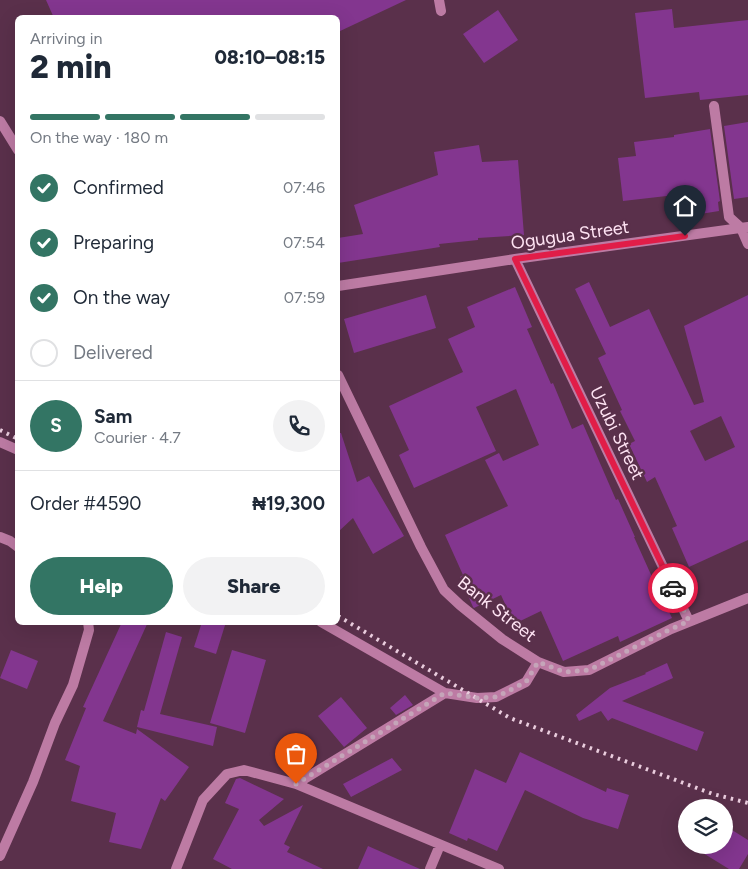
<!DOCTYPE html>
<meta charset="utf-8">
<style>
:root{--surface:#fff;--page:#f2f2f3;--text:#1f2937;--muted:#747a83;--line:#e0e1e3;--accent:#337564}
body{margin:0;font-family:Figtree,sans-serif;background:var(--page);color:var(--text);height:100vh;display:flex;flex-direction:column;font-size:19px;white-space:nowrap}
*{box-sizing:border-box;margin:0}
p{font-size:16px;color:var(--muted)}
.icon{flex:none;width:28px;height:28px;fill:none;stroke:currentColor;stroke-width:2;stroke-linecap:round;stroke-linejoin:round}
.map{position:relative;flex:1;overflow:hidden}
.drawer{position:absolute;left:15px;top:15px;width:325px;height:610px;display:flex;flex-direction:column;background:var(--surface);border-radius:8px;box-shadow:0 5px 20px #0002}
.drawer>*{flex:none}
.fabs{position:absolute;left:678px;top:799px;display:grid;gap:10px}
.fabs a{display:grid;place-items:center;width:55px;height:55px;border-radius:50%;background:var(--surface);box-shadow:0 5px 20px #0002;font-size:25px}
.pin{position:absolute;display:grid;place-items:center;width:42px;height:42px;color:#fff;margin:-51px -21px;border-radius:50% 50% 50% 0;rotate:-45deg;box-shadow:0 0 5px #0007}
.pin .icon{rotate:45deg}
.courier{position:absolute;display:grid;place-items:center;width:50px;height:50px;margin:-25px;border:4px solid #e11d48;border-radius:50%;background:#fff;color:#222;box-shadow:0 1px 6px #0007}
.headline em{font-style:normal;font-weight:800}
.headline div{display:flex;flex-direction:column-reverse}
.headline{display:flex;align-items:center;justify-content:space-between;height:85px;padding:0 15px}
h1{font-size:32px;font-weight:800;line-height:38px}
.bar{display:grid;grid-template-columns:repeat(4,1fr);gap:8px 5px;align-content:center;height:60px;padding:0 15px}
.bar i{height:6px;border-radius:4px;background:var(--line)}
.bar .current{background:var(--accent)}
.bar p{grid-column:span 4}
.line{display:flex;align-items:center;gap:12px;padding:0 15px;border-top:1px solid var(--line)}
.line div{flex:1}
.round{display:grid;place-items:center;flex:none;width:52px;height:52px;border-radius:26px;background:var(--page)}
ol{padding:0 15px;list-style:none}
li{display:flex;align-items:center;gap:15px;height:55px}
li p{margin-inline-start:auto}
li .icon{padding:5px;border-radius:50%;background:var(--accent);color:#fff;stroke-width:4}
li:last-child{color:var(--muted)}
li i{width:28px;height:28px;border:2px solid var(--line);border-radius:50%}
.primary-button{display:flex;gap:10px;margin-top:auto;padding:10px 15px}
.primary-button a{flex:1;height:58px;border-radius:30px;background:var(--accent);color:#fff;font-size:20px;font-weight:800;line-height:58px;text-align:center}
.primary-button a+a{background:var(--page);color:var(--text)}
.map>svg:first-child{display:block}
</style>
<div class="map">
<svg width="748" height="869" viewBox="0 0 748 869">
<rect width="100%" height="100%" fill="#5a304b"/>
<path fill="#83368f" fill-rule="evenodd" d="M46,0H406L338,32V18H54Z
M672,9L674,28L748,20V95L700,100L699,92L645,98L635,13Z
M498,10L518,40L484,63L463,34Z
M748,122V197L734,199L724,126Z
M710,129L720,201L718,202L719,211L688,216L684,194L623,201L618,158L636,156L634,142L674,137V135Z
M479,145L482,162L518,160L524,235L478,238V240L439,244L440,247L338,263V238L363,234L354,205L438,175L434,152Z
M589,282L610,327L649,309L694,405L704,402L684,326L748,295V540L689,567L672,528L677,526L655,477L647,482L629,444L635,441L620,411L622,410L598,358L606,354L575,289ZM721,416L735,447L705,461L690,431Z
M515,287L532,327L527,329L551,384L553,383L572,429L583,424L616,500L618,499L635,537H634L657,588H658L672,618L620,642L618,636L563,661L541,611L514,624L501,595L474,608L473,607L460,577L463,575L445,535L508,506L485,460L499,453L503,461L539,445L516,389L476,407L496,451L414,488L399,455L409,450L389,406L463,372L448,339L475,327L467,307Z
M426,295L436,328L354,353L344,319Z
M338,433H341L357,482L369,476L404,536L373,554L353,518L338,532Z
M122,622H148L103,721L136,734L137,729L189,767L165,801L161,798L141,849L109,842L116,813L71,801L80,766L65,760L86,708L83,707Z
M202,622H226L216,654L194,647Z
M166,632L182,637L160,714L217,727L213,746L137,727L141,710L144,711Z
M11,650L38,661L27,689L0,678Z
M232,650L266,660L245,733L210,723Z
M667,663L673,678L622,701L704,732L697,751L612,718L608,721L601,711L579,721L576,715L610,688L646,674L645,673Z
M405,695L413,705L396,715L390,708Z
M341,697L367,728L344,747L318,716Z
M520,752L606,792L607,788L629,795L618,829L583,818L525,790L497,851L468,838L467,841L449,833L475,769L506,783Z
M392,758L402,770L351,797L343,784Z
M240,778L284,799L259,820L264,826L303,805L284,844L290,847L287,852L323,869H232L213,859L239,809L225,803L236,779Z
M724,825L748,840V854L739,869H729L690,845H724Z
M368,846L420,869H358Z"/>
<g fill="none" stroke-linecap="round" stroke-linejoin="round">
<path stroke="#bd7ba4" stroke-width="10" d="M439,0L441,11
M714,106L729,217L741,228L748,244
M0,121L18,150
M515,259L689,621
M338,286L515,259L748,227
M338,375L421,547L444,590L460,605L502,639L538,662L564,672L589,670L671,629L748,598
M0,442L18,450
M0,537L10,541L18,547
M321,622L445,693
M296,784L445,693L477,698L496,697L526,682L538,662
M0,856L33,782L55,723L73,685L89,630L88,622
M176,869L203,800L227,774L244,770L296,784L499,869
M430,869L440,845"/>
<path stroke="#eacdde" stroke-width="4" stroke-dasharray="2.5 5" stroke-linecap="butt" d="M0,430L18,439
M338,616L510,718L713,794L748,803"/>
</g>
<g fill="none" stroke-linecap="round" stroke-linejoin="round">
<path stroke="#c5a5b9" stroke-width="5" stroke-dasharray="0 9" d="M296,784L445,693L477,698L496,697L526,682L538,662L564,672L589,670L671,629L689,621L673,588"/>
<path stroke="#e11d48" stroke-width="6" d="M673,588L515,259L685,236"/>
</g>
<g text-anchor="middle" stroke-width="5" stroke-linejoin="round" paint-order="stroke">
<g font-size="18" fill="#ffe4f4" stroke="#5a304b">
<text transform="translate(570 235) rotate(-8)" y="6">Ogugua Street</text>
<text transform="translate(617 433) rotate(64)" y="6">Uzubi Street</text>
<text transform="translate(497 609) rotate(38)" y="6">Bank Street</text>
</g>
</g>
</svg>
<div class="fabs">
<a><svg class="icon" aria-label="layers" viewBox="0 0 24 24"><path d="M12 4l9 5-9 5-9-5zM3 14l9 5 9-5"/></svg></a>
</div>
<div class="pin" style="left:296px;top:784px;background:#ea580c"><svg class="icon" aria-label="bag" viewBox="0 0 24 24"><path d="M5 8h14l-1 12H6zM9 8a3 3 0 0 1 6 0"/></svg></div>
<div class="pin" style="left:685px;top:236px;background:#1f2937"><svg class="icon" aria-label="home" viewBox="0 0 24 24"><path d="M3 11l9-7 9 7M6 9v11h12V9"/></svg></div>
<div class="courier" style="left:673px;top:588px"><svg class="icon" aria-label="car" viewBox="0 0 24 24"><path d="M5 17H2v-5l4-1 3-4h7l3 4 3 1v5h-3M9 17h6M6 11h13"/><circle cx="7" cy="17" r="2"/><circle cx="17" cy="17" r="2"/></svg></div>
<section class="drawer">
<div class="headline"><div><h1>2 min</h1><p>Arriving in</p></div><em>08:10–08:15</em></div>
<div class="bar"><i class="current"></i><i class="current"></i><i class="current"></i><i></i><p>On the way · 180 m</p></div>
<ol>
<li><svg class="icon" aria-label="check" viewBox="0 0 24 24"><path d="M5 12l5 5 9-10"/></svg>Confirmed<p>07:46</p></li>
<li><svg class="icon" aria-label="check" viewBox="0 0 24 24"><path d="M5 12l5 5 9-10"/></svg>Preparing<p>07:54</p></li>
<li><svg class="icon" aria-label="check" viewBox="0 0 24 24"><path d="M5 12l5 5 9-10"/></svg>On the way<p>07:59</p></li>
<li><i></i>Delivered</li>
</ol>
<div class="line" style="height:90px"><b class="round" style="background:var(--accent);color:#fff">S</b><div><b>Sam</b><p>Courier · 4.7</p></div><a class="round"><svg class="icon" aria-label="phone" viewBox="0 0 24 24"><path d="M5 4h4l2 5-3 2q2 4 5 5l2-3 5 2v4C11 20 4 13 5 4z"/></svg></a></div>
<div class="line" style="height:65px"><div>Order #4590</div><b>₦19,300</b></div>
<div class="primary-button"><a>Help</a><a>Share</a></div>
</section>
</div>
